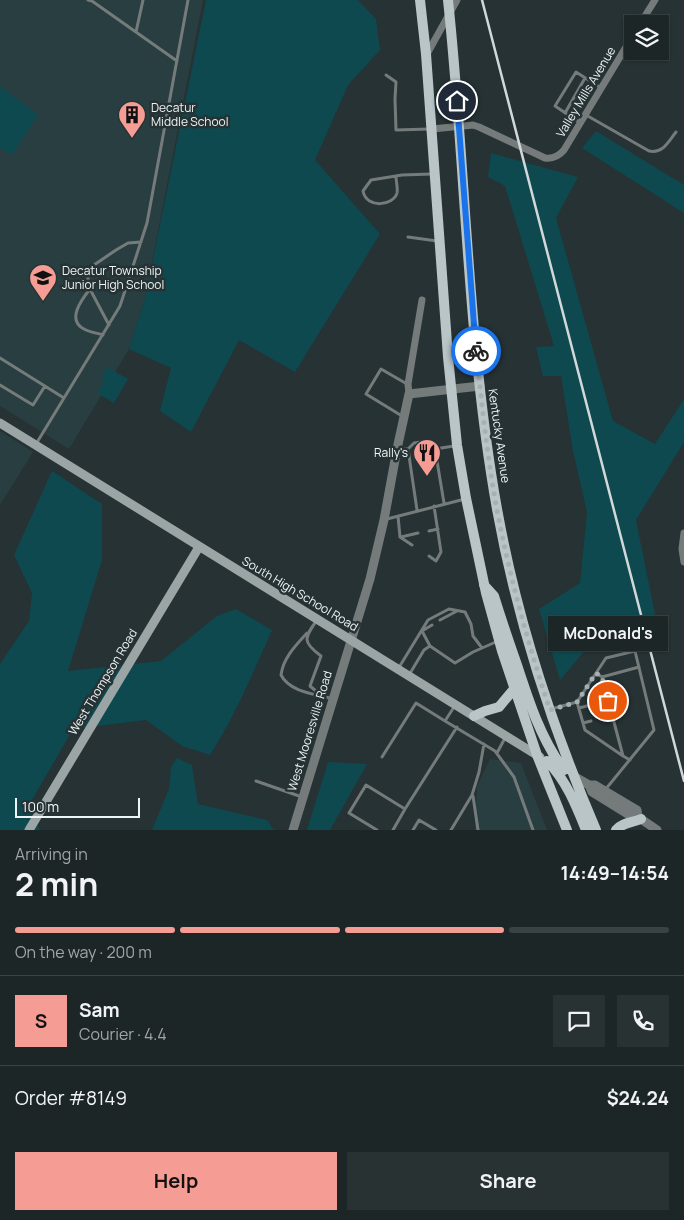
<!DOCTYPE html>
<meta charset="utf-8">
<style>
:root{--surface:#1c2627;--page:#293233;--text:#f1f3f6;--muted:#a0a5a7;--line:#3a4344;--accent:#f59c94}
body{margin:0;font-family:Manrope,sans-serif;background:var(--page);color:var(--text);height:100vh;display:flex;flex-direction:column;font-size:19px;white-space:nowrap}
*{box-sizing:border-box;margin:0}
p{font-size:16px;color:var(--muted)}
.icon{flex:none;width:28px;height:28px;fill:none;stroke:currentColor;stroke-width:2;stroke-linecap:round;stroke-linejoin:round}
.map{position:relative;height:830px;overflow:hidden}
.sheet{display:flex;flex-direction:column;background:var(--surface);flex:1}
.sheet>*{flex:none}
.tools{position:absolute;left:624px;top:15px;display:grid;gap:10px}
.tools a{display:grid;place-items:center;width:45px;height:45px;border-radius:0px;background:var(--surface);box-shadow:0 1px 4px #0004,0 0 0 1px var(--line);font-size:25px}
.scale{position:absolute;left:15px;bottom:12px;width:125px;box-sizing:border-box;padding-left:5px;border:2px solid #edf5f6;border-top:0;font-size:14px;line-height:18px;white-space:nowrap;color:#edf5f6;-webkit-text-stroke:4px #263234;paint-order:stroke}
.pin{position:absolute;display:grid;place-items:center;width:42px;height:42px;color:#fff;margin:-21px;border:2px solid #fff;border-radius:50%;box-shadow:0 1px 5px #0007}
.courier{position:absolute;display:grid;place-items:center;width:50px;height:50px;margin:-25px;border:4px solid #1a73e8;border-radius:50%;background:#fff;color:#222;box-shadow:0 1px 6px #0007}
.bubble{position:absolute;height:35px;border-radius:0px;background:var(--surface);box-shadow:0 1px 4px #0004,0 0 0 1px var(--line);font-size:16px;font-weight:700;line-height:35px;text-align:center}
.head em{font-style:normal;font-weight:700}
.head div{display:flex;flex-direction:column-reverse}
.head{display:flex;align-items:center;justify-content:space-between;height:85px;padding:0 15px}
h1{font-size:32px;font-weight:700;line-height:38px}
.bar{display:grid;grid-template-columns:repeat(4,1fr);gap:8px 5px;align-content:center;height:60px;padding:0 15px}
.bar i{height:6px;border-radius:4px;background:var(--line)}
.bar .active{background:var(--accent)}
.bar p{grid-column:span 4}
.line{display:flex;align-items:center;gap:12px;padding:0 15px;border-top:1px solid var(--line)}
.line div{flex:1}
.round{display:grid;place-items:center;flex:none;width:52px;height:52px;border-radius:0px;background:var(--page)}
.action{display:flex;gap:10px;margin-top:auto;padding:10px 15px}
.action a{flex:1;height:58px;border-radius:0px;background:var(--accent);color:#111;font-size:20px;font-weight:700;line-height:58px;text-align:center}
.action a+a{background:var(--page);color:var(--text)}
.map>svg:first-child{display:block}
</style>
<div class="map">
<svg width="684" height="830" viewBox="0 0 684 830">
<rect width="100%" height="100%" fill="#263234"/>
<path fill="#293e40" d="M0,0H203L145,298L129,349L69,449L0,406Z
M0,431L33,452L0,505Z
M490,759L521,763L547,830H475L477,786Z"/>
<path fill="#0e494f" d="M206,0H358L376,19L380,50L348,85L315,160L380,234L295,372L239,340L191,432L160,411L171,368L129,349L145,298Z
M0,86L38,115L12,155L0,148Z
M596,131L684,185V213L582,148Z
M491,153L578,177L556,218L613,421L655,444L684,399V442L636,520L655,614L632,629L615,615L560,680L539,609L580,583L587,512L573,451L561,376H543L536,347L554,346L505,186L488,177Z
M107,367L128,379L114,403L97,393L105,381L101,378Z
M52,471L102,504V560L68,671L161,661L217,616L236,609L272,630C253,673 235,716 210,755L182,746L146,720L73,729L28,807L40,830H0V664L29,621L32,593L14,555Z
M177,758L192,765L198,804L267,820L274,830H152L169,789L171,767Z
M328,762L367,764L330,830H307Z"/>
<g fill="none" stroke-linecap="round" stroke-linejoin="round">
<path stroke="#757b7b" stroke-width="3" d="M88,0L92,1L177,61
M136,32L143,0
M386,75L396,82L395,99L396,130L429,129
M565,113L585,78
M586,115L649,151C663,154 668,142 676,132
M579,122L555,106L576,72L601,88
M396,177C396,181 398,188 397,193C394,205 367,210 363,191L371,180L402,175L432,174
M408,237L437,241
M90,289C82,299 66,320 84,329C89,332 97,333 103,335
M109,325L92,293L88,281V273L91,267L116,250L128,243L141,242
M0,358L64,398
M0,385L33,405L45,386
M402,416L366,394L381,369L407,384
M36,444L120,306L147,223L188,0
M398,449H408L414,443L429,441L435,449L444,503
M408,449L417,510
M435,449L454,446
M398,516L400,537L412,545
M387,519L465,499
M429,531L438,529
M401,537L418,533
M429,556L436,561L441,552L434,506
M317,620C304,638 302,642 321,656L310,686L322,696L333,699
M440,620L457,611
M422,631L430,646L455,663L473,652L498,641
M422,631L432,625
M307,633C296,645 283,658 281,675C288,689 307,693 321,696
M398,669L428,620L449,609L465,612L471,624L473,636L482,648
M596,673L602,677L623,756L630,760
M409,675L424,650L430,646
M602,677L639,667
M577,702L585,730L623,756
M598,703L608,701
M454,707L445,721L495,751L514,777L533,830
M579,708L587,706
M551,709L577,702L606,658L635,651L654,730L605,790
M602,719L612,716
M583,723L591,721
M497,753L505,738
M382,757L416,703L445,721
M256,781L302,797
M473,796L478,830
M377,830L349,813L366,785L405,809L457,727
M393,830L405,809
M413,830L419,820L436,830
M451,830L472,795L479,772L484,744"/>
<path stroke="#757b7b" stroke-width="7" d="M640,24L655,0
M427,54L457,0
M432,129L473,125L479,127L545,158C553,159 559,156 564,150L632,37
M409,394L408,384L422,300
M684,533L682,549L684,562"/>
<path stroke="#757b7b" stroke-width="9" d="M575,777L589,785L592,792L634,818L638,817L657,830
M589,785H595L637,810L638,817
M293,830L370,579L384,520L397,449L409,394L480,386"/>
<path stroke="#9ba5a6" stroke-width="9" d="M0,423L540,757
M29,830L199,547"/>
<path stroke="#b9c5c7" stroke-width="10" d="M420,0L426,54L448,357L457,445L466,498L486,593L502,651L537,755L567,830
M448,0C466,169 467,341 497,509C517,620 552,727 596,830
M484,585L494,596C501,619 509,642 517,665C529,702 541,739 564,770
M474,716L485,711L499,707L514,689
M547,761C566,780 576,805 586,830
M616,830C623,822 632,823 641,819"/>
<path stroke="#d0d8da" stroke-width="2.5" d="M482,0L684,781"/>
</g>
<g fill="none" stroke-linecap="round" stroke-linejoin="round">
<path stroke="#a7b1b2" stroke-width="5" stroke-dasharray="0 9" d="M476,351C482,404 487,457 497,510C510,578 528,644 550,710L577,702L596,673L602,677L608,701"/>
<path stroke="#1a73e8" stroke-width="6" d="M457,101L476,351"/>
</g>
<defs>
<symbol id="building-pin" viewBox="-11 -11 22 30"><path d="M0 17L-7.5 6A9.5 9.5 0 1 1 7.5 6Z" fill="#f59c94" stroke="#263234"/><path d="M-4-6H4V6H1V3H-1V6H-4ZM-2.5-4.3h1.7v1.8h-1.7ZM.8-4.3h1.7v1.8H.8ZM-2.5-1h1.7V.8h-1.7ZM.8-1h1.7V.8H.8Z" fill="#111"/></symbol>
<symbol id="school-pin" viewBox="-11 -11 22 30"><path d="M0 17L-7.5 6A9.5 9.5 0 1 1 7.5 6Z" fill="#f59c94" stroke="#263234"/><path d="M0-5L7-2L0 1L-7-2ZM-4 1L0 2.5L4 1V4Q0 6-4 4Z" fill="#111"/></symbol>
<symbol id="restaurant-pin" viewBox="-11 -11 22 30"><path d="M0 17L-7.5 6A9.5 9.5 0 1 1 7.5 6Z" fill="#f59c94" stroke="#263234"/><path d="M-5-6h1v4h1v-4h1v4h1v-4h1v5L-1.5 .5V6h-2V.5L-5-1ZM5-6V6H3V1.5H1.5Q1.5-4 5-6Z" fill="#111"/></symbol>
</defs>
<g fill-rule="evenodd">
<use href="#building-pin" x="116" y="99" width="32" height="43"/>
<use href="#school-pin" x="27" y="262" width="32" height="43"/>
<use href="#restaurant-pin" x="411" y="437" width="32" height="43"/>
</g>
<g text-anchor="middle" stroke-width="5" stroke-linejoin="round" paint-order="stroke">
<g font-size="12" fill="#edf5f6" stroke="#263234">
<text transform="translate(586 92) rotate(-59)" y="4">Valley Mills Avenue</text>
<text transform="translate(499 436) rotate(82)" y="4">Kentucky Avenue</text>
<text transform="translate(300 594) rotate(31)" y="4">South High School Road</text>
<text transform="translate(103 682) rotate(-59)" y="4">West Thompson Road</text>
<text transform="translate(310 731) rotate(-73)" y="4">West Mooresville Road</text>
</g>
<g font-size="12" fill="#edf5f6" stroke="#263234" text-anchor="start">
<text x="151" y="112">Decatur<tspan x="151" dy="14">Middle School</tspan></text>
<text x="62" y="275">Decatur Township<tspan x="62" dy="14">Junior High School</tspan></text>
<text x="408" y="457" text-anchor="end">Rally's</text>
</g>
</g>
</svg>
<div class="tools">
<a><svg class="icon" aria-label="layers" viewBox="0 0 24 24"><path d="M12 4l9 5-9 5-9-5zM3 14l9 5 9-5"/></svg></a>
</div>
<div class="scale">100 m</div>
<div class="pin" style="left:608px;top:701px;background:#ea580c"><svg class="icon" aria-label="bag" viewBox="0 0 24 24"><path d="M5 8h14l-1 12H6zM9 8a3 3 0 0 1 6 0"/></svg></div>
<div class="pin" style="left:457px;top:101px;background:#1f2937"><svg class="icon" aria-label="home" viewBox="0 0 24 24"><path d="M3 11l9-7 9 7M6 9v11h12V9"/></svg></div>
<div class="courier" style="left:476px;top:351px"><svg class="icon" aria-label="bike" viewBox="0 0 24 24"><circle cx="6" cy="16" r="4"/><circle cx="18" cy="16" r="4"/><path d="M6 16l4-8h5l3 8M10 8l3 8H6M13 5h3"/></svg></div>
<div class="bubble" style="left:548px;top:616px;width:120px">McDonald's</div>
</div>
<section class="sheet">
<div class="head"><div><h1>2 min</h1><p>Arriving in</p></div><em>14:49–14:54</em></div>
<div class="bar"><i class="active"></i><i class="active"></i><i class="active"></i><i></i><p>On the way · 200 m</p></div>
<div class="line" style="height:90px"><b class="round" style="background:var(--accent);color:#111">S</b><div><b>Sam</b><p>Courier · 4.4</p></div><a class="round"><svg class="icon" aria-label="chat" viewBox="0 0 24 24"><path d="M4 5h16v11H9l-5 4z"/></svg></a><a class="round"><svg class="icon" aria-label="phone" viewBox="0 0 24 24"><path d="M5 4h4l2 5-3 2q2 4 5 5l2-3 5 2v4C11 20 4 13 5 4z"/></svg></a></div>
<div class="line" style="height:65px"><div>Order #8149</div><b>$24.24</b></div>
<div class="action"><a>Help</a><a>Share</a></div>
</section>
